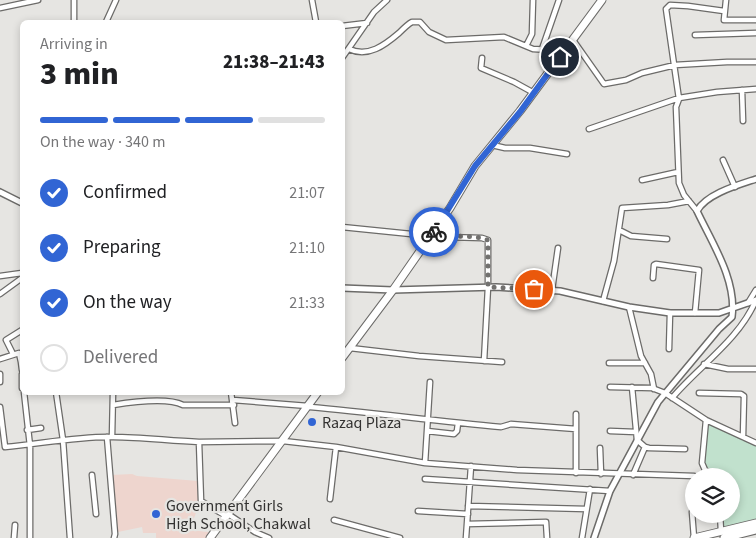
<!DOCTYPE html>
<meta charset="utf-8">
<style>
:root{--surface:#fff;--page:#f2f2f2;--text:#202124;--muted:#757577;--line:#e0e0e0;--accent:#3165d4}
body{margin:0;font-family:"Source Sans 3",sans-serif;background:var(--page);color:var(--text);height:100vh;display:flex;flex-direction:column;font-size:19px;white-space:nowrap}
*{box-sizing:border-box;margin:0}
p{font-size:16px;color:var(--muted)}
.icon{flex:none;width:28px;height:28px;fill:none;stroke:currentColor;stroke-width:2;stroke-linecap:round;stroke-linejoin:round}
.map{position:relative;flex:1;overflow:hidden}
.sheet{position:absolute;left:20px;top:20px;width:325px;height:375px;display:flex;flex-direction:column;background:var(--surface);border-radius:8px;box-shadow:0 2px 8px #0003}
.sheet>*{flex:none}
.buttons{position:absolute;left:685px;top:468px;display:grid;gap:10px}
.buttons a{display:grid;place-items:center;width:55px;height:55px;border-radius:50%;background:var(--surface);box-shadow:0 2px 8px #0003;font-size:25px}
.pin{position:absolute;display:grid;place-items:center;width:42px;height:42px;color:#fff;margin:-21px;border:2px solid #fff;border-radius:50%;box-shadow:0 1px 5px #0007}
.courier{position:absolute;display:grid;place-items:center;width:50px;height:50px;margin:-25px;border:4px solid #3165d4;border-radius:50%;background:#fff;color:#222;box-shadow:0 1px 6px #0007}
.headline em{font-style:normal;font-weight:800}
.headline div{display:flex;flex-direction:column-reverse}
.headline{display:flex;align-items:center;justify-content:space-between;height:85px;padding:0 20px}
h1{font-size:32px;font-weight:800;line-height:38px}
.bar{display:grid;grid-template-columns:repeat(4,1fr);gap:8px 5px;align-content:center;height:60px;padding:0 20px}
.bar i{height:6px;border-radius:4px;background:var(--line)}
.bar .selected{background:var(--accent)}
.bar p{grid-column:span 4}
ol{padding:0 20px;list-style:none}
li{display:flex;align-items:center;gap:15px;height:55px}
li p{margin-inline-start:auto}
li .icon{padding:5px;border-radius:50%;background:var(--accent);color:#fff;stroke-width:4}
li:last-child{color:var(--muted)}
li i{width:28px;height:28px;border:2px solid var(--line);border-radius:50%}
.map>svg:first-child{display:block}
</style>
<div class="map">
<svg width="756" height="538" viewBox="0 0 756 538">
<rect width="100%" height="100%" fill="#e6e5e2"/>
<path fill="#eed5ce" d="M132,474L137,476L198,481L201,501L189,530L209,532L206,538H156V533H143L142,527L118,532L111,475Z"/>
<path fill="#c1e1cd" d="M706,420L756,442V522L721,531L719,514H731V476H714L702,463Z"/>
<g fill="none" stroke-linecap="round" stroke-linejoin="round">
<defs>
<path id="minor" d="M74,0V22
M312,0L316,22
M726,0L724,20H756
M0,8L38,0
M106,22L116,0
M342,26L367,23
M695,35L756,33
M573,40L604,84L626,80L642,73L675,65L727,62H756
M526,46L532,34L533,0
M349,49C368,58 385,45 399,33C403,29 408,24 412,22C415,22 418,22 420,22L429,32L446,40L504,37L533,49L550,50L560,57
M542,49L559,0
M342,58L374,12L387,0
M482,58L481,68L514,82L534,93
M742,90L743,121
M589,129L679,98L717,92L756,89
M492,145L505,148H530L567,154
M723,160L735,187
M642,180L678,172
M697,211L684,195L679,183L676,107L679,99L666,9L670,5L688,6L724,11
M342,227L421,235
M619,230L631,236L667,239
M433,232L446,237L482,238L488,240V287L484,361
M0,276L22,273
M653,278L654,265L656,264L699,270L695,313
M552,290L558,248
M0,294L22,278
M603,301L614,261L622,208L668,205L689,201
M748,303L756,290
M629,307L641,356L651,374L654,389
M350,348L419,356L502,362
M669,349L670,313
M13,354L6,340L22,330
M0,359L19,353L21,362L22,361
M21,362L22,370
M609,363H645
M704,364L728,369H756
M0,374V382
M22,374V388
M610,387L652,388L665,393L706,420L756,443
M632,387L637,440L645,447L649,448L685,449
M24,392L30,446V538
M56,392L63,440L70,538
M231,392L235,423
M699,393L741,394L744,396L743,437
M672,398C699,366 739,340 756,300
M233,400L308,406
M113,405C132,402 167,397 183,405H234
M0,407L5,447C40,444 78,436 113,437C142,437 170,441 199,442
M310,407C374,413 437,421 501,427L511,424L576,429
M576,414V473
M706,420L702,463L705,470L714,476
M27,430L41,428
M427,431L454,434L457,431L458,423
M610,431L636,432
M107,437L115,534L114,538
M112,437L113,392
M600,448L601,474
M425,463L430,382
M92,475L96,514
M633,475L645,447
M703,476H714
M425,479L610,491
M330,499L336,447
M468,506L586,509
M418,511L468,514
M692,512L694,538
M228,514L255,532L269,538
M720,514L721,531
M226,516L201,501L199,442L283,441L336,447L425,463L517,470L694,476
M334,520L400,538
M467,524L546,522L547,538
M14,538L15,525
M466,538L471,466
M582,538L590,489"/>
<path id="tertiary" d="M0,192L22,203
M342,288L393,290L496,287L560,291L629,307L670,313H719L756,300
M594,538L610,491L658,402L719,329L732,317C737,280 712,243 697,211C706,194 738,185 756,179"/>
<path id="trunk" d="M342,358L393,290L450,208L475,166L520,111L602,0
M210,538L318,392
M694,538L756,523
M724,538L756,530"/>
</defs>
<use href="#minor" stroke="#6c6b69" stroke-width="7"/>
<use href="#tertiary" stroke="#6c6b69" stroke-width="8"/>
<use href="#trunk" stroke="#6c6b69" stroke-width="9"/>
<use href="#minor" stroke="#fff" stroke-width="4.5"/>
<use href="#tertiary" stroke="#fff" stroke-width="5"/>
<use href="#trunk" stroke="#fff" stroke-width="7"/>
</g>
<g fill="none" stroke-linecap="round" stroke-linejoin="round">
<path stroke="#72716f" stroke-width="5" stroke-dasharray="0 9" d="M434,232C453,240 470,233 488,240V287L534,289"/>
<path stroke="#3165d4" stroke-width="6" d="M434,232L475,166L520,112L560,57"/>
</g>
<g fill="#3165d4" stroke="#e6e5e2" stroke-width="2">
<circle cx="312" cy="422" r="5"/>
<circle cx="156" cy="514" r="5"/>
</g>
<g text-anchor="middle" stroke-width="4.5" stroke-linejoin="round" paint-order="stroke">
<g font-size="16" fill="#333231" stroke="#e6e5e2" text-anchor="start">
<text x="322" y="428">Razaq Plaza</text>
<text x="166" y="511">Government Girls<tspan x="166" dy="18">High School, Chakwal</tspan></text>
</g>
</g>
</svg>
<div class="buttons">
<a><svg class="icon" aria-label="layers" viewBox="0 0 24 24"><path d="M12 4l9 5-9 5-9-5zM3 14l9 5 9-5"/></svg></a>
</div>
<div class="pin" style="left:534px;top:289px;background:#ea580c"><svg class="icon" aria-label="bag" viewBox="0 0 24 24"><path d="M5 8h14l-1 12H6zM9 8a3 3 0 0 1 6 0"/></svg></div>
<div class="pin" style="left:560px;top:57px;background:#1f2937"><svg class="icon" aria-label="home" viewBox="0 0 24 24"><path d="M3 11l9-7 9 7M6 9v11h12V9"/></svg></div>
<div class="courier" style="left:434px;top:232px"><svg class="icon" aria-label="bike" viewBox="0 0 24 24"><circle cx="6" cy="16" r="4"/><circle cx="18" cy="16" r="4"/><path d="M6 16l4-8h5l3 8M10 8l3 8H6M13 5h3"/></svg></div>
<section class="sheet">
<div class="headline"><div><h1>3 min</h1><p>Arriving in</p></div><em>21:38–21:43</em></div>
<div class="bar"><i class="selected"></i><i class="selected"></i><i class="selected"></i><i></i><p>On the way · 340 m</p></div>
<ol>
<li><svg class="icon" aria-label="check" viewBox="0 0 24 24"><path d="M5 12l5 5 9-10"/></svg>Confirmed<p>21:07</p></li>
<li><svg class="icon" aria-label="check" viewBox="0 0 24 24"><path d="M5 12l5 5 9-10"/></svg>Preparing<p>21:10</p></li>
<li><svg class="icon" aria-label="check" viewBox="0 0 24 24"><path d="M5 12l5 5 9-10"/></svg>On the way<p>21:33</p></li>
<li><i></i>Delivered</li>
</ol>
</section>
</div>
